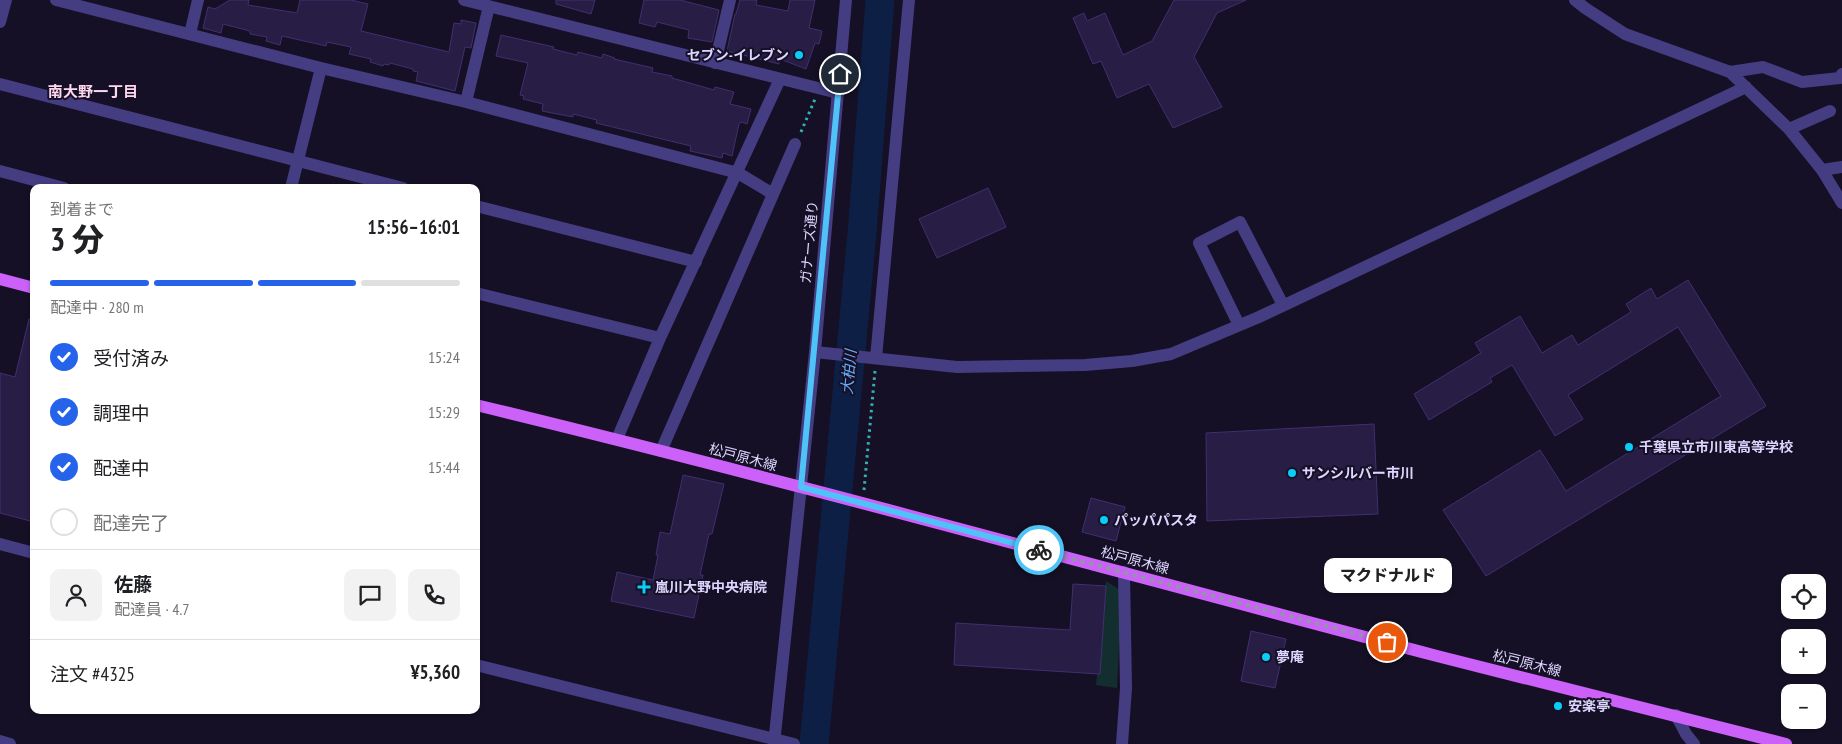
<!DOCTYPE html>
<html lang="ja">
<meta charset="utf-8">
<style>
:root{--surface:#fff;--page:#f2f2f2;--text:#202124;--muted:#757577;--line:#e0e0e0;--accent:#2563eb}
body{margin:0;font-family:"PT Sans Narrow","Noto Sans JP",sans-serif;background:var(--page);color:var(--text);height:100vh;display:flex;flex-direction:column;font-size:19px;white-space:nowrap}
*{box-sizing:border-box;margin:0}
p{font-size:16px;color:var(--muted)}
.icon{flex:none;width:28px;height:28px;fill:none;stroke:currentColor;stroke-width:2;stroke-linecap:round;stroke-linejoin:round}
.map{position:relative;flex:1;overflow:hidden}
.panel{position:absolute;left:30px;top:184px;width:450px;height:530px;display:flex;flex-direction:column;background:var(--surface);border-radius:10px;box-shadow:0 1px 4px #0004}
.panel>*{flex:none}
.fabs{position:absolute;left:1781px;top:574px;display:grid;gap:10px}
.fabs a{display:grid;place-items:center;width:45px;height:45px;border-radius:10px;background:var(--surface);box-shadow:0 1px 4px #0004;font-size:25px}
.pin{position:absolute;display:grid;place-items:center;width:42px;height:42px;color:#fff;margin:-21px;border:2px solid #fff;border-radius:50%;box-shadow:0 1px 5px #0007}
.courier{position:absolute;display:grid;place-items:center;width:50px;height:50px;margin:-25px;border:4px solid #4fc3f7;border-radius:50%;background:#fff;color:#222;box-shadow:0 1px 6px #0007}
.bubble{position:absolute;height:35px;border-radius:10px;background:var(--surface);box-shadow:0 1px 4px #0004;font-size:16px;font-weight:800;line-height:35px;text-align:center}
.headline em{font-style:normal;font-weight:800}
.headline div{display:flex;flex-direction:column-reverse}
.headline{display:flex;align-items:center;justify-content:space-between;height:85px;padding:0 20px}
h1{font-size:32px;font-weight:800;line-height:38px}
.bar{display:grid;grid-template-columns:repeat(4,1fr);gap:8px 5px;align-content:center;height:60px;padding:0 20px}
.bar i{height:6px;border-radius:4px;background:var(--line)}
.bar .active{background:var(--accent)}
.bar p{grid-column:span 4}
.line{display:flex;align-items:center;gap:12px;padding:0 20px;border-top:1px solid var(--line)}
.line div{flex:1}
.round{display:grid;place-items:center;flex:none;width:52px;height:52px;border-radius:10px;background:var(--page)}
ol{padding:0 20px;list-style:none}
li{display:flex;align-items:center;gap:15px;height:55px}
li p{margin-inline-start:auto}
li .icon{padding:5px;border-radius:50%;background:var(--accent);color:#fff;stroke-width:4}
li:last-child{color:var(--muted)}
li i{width:28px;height:28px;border:2px solid var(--line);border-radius:50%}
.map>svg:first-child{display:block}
</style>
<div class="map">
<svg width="1842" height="744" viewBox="0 0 1842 744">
<rect width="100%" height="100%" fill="#151025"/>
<path fill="#132e2f" d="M1106,581L1122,591L1117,688L1096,685Z"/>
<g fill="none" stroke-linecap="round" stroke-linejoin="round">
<path stroke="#0e1f46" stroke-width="29" d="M814,744L862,233L880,0"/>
</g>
<path fill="#281d45" stroke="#412f70" d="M230,0H249L248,5L297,13L300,0H351L368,4L361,31L449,52L454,23L461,24V20L476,23L471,48L465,47L455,91L416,81L418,72L413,71V69L390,63L389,65L384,64L383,66L370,62L371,59L349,54L351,47L327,42L326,46L282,36L280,45L266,41L267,37L250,34V31L223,24L221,33L203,28L208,7L215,9Z
M556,0H595L591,14L556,4Z
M644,0H680L719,10L712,42L688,38L689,30L657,22L655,27L639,23Z
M740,0H757L756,5L788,11L790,0H815L809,28L822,31L819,44L815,43L806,69L780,59L779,64L727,51L735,14H736Z
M1174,0H1246L1217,13L1194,57L1222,107L1173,128L1149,84L1117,98L1101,61L1093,64L1073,18L1084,13L1087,21L1105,13L1123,55L1152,41Z
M501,35L554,47L553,49L577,55L578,52L602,58L603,54L615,58L614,59L653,68L652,72L672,76V78L714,90L715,87L734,92L730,104L751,109L747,124L741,122L739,124L732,156L723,153L722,158L690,151L691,146L596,123L597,120L573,114V117L542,111L543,104L523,99L524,96L520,95L528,63L496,56Z
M988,188L1006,227L937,258L919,219Z
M1688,280L1766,406L1486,576L1443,510L1540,450L1566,491L1721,396L1678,327L1568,395L1583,419L1555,436L1512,365L1490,378L1492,382L1429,420L1414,394L1481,353L1475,343L1520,316L1542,353L1572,335L1578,345L1631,312L1626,304L1651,288L1657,299Z
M29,319L34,320V522L0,513V373L15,377Z
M1374,424L1378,514L1207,521L1206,433Z
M683,475L724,484L712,534H709L700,575H703L694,618L611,601L617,572L653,580L658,555H656L660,532L670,534Z
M1091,498L1125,507L1116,541L1082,532Z
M1073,584L1106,586L1100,674L954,665L956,623L1070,630Z
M1251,631L1286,639L1275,688L1241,681Z"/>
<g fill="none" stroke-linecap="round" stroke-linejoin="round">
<path stroke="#34b1b3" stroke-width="3" stroke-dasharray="2.5 4" stroke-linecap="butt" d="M801,132L815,99
M864,490L875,371"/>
<path stroke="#443d82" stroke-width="12" d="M56,0L321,68L466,102L738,173L773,194
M464,0L838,93
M1575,0L1585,8L1625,34L1730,72L1789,129L1822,170L1842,203
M0,22L6,0
M190,34L198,0
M715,63L730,0
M1730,72L1763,67L1802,82L1840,78L1842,74
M0,84L403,188
M466,102L489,6
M1789,129L1830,111
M1822,170L1842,167
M0,171L64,188
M291,188L321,68
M476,206L696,262
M476,293L660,338
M1239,325L1199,243L1240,222L1283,305
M815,352L957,367L1085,365L1132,361L1171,354L1259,317L1746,87
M876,358L909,0
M617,439L660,338L780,79
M661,451L795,144
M0,544L34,553
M476,665L794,744
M1676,715L1686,734L1694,744
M0,741L10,744
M774,744L815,352L846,0
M1122,744L1126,688L1124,572"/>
<path stroke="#cb61f9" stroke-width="12" d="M0,279L34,288
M476,405C798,483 1117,572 1437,656C1553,686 1670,714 1786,744"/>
</g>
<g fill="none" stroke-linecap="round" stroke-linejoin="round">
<path stroke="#9790b1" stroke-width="5" stroke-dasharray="0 9" d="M1039,550L1387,642"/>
<path stroke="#4fc3f7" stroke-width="6" d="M840,74L801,487L1039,550"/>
</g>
<g fill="#09cdf6" stroke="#151025" stroke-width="2">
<circle cx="799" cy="55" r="5"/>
<circle cx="1629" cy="447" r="5"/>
<circle cx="1292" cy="473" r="5"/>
<circle cx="1104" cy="520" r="5"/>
<path d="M641.5 579.5h5v5h5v5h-5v5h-5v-5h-5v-5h5z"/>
<circle cx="1266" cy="657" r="5"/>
<circle cx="1558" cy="706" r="5"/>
</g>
<g text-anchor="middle" stroke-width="4" stroke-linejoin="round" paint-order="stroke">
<g font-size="14" font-weight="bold" fill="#ddd5fd" stroke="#151025" text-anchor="start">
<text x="789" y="60" text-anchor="end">セブン-イレブン</text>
<text x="1639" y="452">千葉県立市川東高等学校</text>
<text x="1302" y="478">サンシルバー市川</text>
<text x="1114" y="525">パッパパスタ</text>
<text x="655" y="592">嵐川大野中央病院</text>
<text x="1276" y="662">夢庵</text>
<text x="1568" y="711">安楽亭</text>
</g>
<g font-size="14" fill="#ddd5fd" stroke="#151025">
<text transform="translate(809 242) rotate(-85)" y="5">ガナーズ通り</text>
<text transform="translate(743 457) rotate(15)" y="5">松戸原木線</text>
<text transform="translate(1135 560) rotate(15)" y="5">松戸原木線</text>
<text transform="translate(1527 663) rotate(14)" y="5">松戸原木線</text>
</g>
<g font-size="15" font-weight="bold" fill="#fed7ed" stroke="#151025">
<text x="93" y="97">南大野一丁目</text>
</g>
<g font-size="15" font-style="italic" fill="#68abf9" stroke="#151025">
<text transform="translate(849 372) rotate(-85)" y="5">大柏川</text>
</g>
</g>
</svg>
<div class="fabs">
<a><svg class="icon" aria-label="locate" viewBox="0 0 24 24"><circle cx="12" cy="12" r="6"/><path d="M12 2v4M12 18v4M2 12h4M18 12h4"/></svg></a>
<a>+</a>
<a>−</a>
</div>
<div class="pin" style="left:1387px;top:642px;background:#ea580c"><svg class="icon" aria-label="bag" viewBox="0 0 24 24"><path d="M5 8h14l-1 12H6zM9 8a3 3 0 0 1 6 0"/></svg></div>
<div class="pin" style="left:840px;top:74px;background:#1f2937"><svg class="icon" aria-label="home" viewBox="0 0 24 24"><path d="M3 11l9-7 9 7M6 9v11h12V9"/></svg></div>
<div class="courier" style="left:1039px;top:550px"><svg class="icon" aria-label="bike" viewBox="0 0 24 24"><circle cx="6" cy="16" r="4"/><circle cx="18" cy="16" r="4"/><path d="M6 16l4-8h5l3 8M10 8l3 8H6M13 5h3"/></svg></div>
<div class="bubble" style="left:1324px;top:558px;width:128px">マクドナルド</div>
<section class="panel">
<div class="headline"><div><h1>3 分</h1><p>到着まで</p></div><em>15:56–16:01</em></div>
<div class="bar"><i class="active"></i><i class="active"></i><i class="active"></i><i></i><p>配達中 · 280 m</p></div>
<ol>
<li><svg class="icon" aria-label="check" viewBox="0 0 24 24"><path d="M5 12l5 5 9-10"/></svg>受付済み<p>15:24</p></li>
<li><svg class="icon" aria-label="check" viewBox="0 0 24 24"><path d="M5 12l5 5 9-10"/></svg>調理中<p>15:29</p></li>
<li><svg class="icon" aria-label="check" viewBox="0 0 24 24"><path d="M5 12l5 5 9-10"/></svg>配達中<p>15:44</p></li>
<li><i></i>配達完了</li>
</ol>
<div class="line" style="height:90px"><a class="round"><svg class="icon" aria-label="person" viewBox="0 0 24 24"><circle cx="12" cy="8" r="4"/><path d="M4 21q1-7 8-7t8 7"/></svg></a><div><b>佐藤</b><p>配達員 · 4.7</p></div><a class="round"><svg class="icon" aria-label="chat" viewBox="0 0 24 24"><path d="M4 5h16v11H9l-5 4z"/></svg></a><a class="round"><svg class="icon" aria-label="phone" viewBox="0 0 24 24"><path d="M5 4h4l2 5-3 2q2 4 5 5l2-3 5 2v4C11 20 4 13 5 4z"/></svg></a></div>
<div class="line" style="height:65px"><div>注文 #4325</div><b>¥5,360</b></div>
</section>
</div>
